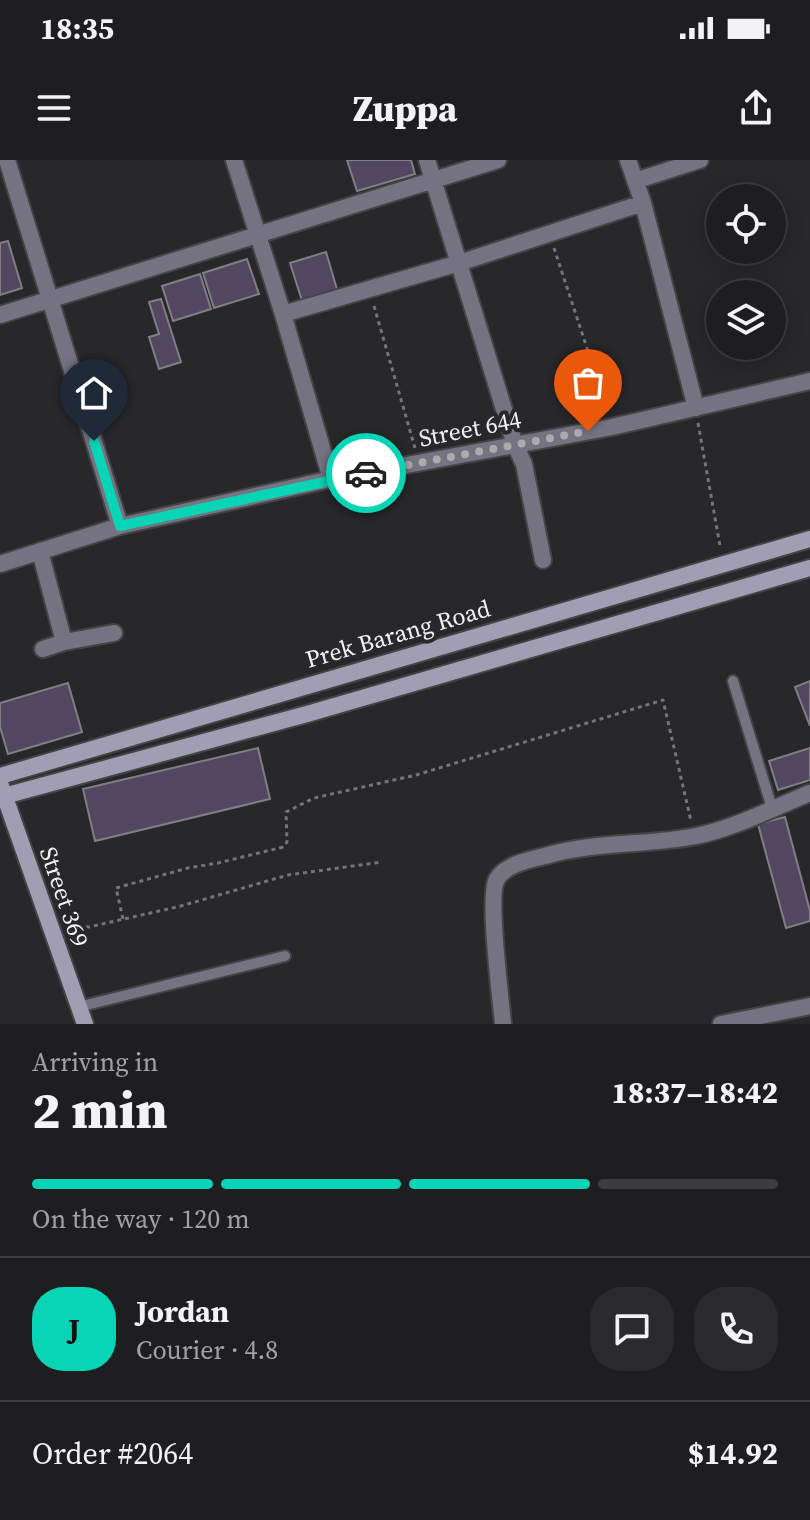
<!DOCTYPE html>
<meta charset="utf-8">
<style>
:root{--surface:#1e1e20;--page:#2b2b2d;--text:#f1f3f6;--muted:#a1a2a5;--line:#3c3c3e;--accent:#08d5b5}
body{margin:0;font-family:"Source Serif 4",serif;background:var(--page);color:var(--text);height:100vh;display:flex;flex-direction:column;font-size:30px;white-space:nowrap}
*{box-sizing:border-box;margin:0}
p{font-size:26px;color:var(--muted)}
.icon{flex:none;width:44px;height:44px;fill:none;stroke:currentColor;stroke-width:2;stroke-linecap:round;stroke-linejoin:round}
.map{position:relative;height:864px;overflow:hidden}
.side{display:flex;flex-direction:column;background:var(--surface);flex:1}
.side>*{flex:none}
.controls{position:absolute;left:706px;top:24px;display:grid;gap:16px}
.controls a{display:grid;place-items:center;width:80px;height:80px;border-radius:50%;background:var(--surface);box-shadow:0 4px 20px #0003,0 0 0 2px var(--line);font-size:40px}
.pin{position:absolute;display:grid;place-items:center;width:68px;height:68px;color:#fff;margin:-82px -34px;border-radius:50% 50% 50% 0;rotate:-45deg;box-shadow:0 0 8px #0007}
.pin .icon{rotate:45deg}
.courier{position:absolute;display:grid;place-items:center;width:80px;height:80px;margin:-40px;border:6px solid #08d5b5;border-radius:50%;background:#fff;color:#222;box-shadow:0 2px 10px #0007}
.overview em{font-style:normal;font-weight:800}
.overview div{display:flex;flex-direction:column-reverse}
.overview{display:flex;align-items:center;justify-content:space-between;height:136px;padding:0 32px}
h1{font-size:52px;font-weight:800;line-height:60px}
.bar{display:grid;grid-template-columns:repeat(4,1fr);gap:12px 8px;align-content:center;height:96px;padding:0 32px}
.bar i{height:10px;border-radius:6px;background:var(--line)}
.bar .active{background:var(--accent)}
.bar p{grid-column:span 4}
.line{display:flex;align-items:center;gap:20px;padding:0 32px;border-top:2px solid var(--line)}
.line div{flex:1}
.round{display:grid;place-items:center;flex:none;width:84px;height:84px;border-radius:32px;background:var(--page)}
.status{display:flex;justify-content:space-between;align-items:center;height:56px;padding:0 40px;background:var(--surface);direction:ltr}
.status svg{height:22px;fill:currentColor}
header{display:flex;justify-content:space-between;align-items:center;height:104px;padding:0 32px;background:var(--surface);font-size:36px;font-weight:800}
.map>svg:first-child{display:block}
</style>
<div class="status"><b>18:35</b><svg viewBox="0 0 49 12"><path d="M0 12V9h3v3zM5 12V6h3v6zM10 12V3h3v9zM15 12V0h3v12zM26 1h20v11H26zM47 4h2v5h-2z"/></svg></div>
<header><svg class="icon" aria-label="menu" viewBox="0 0 24 24"><path d="M4 6h16M4 12h16M4 18h16"/></svg>Zuppa<svg class="icon" aria-label="share" viewBox="0 0 24 24"><path d="M12 15V3M7 8l5-5 5 5M5 13v7h14v-7"/></svg></header>
<div class="map">
<svg width="810" height="864" viewBox="0 0 810 864">
<rect width="100%" height="100%" fill="#28282b"/>
<path fill="#534661" stroke="#807e82" stroke-width="2" d="M347,0H411L415,14L357,31Z
M8,81L22,128L0,135V83Z
M326,92L339,136L304,147L290,103Z
M247,99L259,134L214,148L203,113Z
M200,114L211,149L173,161L162,126Z
M161,139L181,202L159,209L149,177L159,174L149,142Z
M810,521V566L795,527Z
M68,523L82,572L8,594L0,567V543Z
M258,588L270,639L95,681L83,629Z
M810,588V620L778,630L769,601Z
M785,657L810,751V761L786,768L758,664Z"/>
<g fill="none" stroke-linecap="round" stroke-linejoin="round">
<defs>
<path id="service" d="M733,521L772,648
M78,847L285,796"/>
<path id="minor" d="M7,0L120,366
M234,0L283,154L331,319
M427,0L515,285L524,304L543,400
M628,0L643,43L696,248
M635,21L700,0
M283,154L459,103L643,43
M0,155L498,0
M40,391L64,482
M0,404L120,366L331,319L612,267L810,221
M43,489L64,482L114,473
M503,864C501,840 487,734 497,719C506,704 529,700 545,696C595,681 646,686 696,676C735,668 773,648 810,633
M721,864L810,846"/>
<path id="secondary" d="M0,616L810,379
M1,626L85,864
M4,636L307,554L810,408"/>
</defs>
<use href="#service" stroke="#444447" stroke-width="14"/>
<use href="#minor" stroke="#444447" stroke-width="20"/>
<use href="#secondary" stroke="#444447" stroke-width="20"/>
<path stroke="#757578" stroke-width="3" stroke-dasharray="4 4" stroke-linecap="butt" d="M554,88L608,252
M374,146L415,288
M698,263L720,386
M123,759L116,728L188,708L218,703L283,687L287,682L286,652L314,638L416,615L663,540L691,661
M70,766L89,767L181,746L288,715L382,702"/>
<use href="#service" stroke="#757381" stroke-width="10"/>
<use href="#minor" stroke="#757381" stroke-width="16"/>
<use href="#secondary" stroke="#a19eb4" stroke-width="16"/>
</g>
<g fill="none" stroke-linecap="round" stroke-linejoin="round">
<path stroke="#ababae" stroke-width="8" stroke-dasharray="0 14.4" d="M366,313L588,271"/>
<path stroke="#08d5b5" stroke-width="10" d="M94,281L120,366L366,313"/>
</g>
<g text-anchor="middle" stroke-width="8" stroke-linejoin="round" paint-order="stroke">
<g font-size="24" fill="#f1f2f4" stroke="#28282b">
<text transform="translate(470 269) rotate(-11)" y="8">Street 644</text>
<text transform="translate(398 474) rotate(-16)" y="8">Prek Barang Road</text>
<text transform="translate(64 737) rotate(71)" y="8">Street 369</text>
</g>
</g>
</svg>
<div class="controls">
<a><svg class="icon" aria-label="locate" viewBox="0 0 24 24"><circle cx="12" cy="12" r="6"/><path d="M12 2v4M12 18v4M2 12h4M18 12h4"/></svg></a>
<a><svg class="icon" aria-label="layers" viewBox="0 0 24 24"><path d="M12 4l9 5-9 5-9-5zM3 14l9 5 9-5"/></svg></a>
</div>
<div class="pin" style="left:588px;top:271px;background:#ea580c"><svg class="icon" aria-label="bag" viewBox="0 0 24 24"><path d="M5 8h14l-1 12H6zM9 8a3 3 0 0 1 6 0"/></svg></div>
<div class="pin" style="left:94px;top:281px;background:#1f2937"><svg class="icon" aria-label="home" viewBox="0 0 24 24"><path d="M3 11l9-7 9 7M6 9v11h12V9"/></svg></div>
<div class="courier" style="left:366px;top:313px"><svg class="icon" aria-label="car" viewBox="0 0 24 24"><path d="M5 17H2v-5l4-1 3-4h7l3 4 3 1v5h-3M9 17h6M6 11h13"/><circle cx="7" cy="17" r="2"/><circle cx="17" cy="17" r="2"/></svg></div>
</div>
<section class="side">
<div class="overview"><div><h1>2 min</h1><p>Arriving in</p></div><em>18:37–18:42</em></div>
<div class="bar"><i class="active"></i><i class="active"></i><i class="active"></i><i></i><p>On the way · 120 m</p></div>
<div class="line" style="height:144px"><b class="round" style="background:var(--accent);color:#111">J</b><div><b>Jordan</b><p>Courier · 4.8</p></div><a class="round"><svg class="icon" aria-label="chat" viewBox="0 0 24 24"><path d="M4 5h16v11H9l-5 4z"/></svg></a><a class="round"><svg class="icon" aria-label="phone" viewBox="0 0 24 24"><path d="M5 4h4l2 5-3 2q2 4 5 5l2-3 5 2v4C11 20 4 13 5 4z"/></svg></a></div>
<div class="line" style="height:104px"><div>Order #2064</div><b>$14.92</b></div>
</section>
